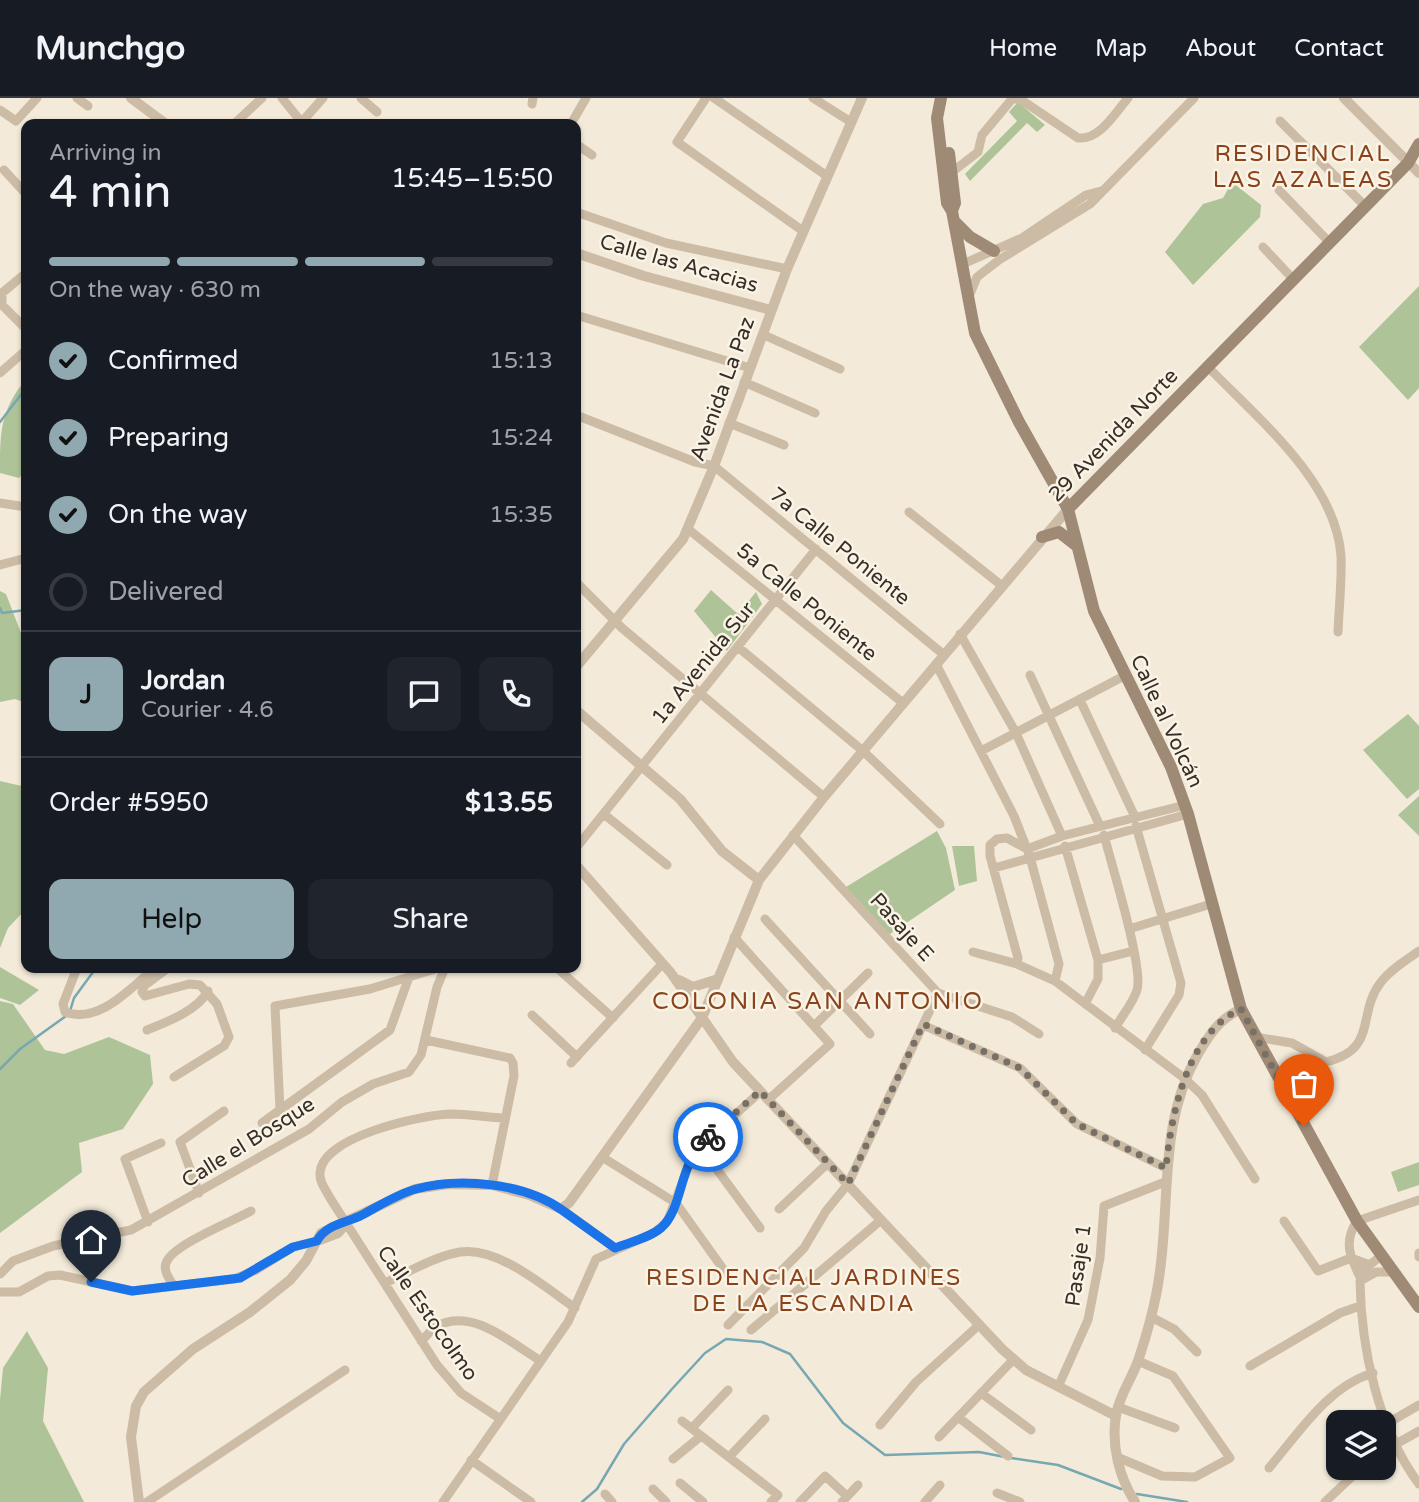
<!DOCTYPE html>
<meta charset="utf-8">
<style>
:root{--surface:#171b24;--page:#20242c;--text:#f1f3f6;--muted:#9ea1a6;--line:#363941;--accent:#90a9b0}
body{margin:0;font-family:"Varela Round",sans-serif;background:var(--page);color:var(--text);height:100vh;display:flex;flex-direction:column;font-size:26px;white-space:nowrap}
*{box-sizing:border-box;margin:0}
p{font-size:23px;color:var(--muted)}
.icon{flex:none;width:38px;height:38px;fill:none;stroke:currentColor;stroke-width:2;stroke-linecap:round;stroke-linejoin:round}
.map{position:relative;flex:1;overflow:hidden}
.details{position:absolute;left:21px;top:21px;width:560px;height:854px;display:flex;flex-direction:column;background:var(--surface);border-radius:14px;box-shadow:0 2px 5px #0004}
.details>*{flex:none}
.fabs{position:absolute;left:1326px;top:1312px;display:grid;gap:14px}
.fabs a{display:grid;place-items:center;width:70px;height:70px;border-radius:14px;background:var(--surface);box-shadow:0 2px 5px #0004;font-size:35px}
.pin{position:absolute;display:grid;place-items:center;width:60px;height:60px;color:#fff;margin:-72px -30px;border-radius:50% 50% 50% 0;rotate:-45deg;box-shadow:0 0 7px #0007}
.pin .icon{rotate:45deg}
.courier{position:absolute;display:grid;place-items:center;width:70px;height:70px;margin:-35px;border:5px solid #1a73e8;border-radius:50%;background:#fff;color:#222;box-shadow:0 2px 9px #0007}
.overview em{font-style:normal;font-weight:600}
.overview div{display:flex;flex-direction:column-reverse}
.overview{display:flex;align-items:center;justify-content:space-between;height:119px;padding:0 28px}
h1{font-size:46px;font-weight:600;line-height:52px}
.bar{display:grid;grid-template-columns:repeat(4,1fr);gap:10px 7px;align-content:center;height:84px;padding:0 28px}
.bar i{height:9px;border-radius:5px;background:var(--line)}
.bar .active{background:var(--accent)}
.bar p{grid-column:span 4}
.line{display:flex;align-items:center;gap:18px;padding:0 28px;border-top:2px solid var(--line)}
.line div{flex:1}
.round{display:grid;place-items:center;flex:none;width:74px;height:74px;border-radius:14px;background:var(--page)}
ol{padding:0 28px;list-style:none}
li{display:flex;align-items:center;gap:21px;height:77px}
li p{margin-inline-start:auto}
li .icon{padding:7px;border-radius:50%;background:var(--accent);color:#111;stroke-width:4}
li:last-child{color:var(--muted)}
li i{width:38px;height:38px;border:4px solid var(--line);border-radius:50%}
.cta{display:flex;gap:14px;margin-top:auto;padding:14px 28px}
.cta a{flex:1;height:80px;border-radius:14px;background:var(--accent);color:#111;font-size:28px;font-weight:600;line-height:80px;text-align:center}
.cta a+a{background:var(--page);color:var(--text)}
header{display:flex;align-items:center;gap:42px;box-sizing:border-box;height:98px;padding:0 35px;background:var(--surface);border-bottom:2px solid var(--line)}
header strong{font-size:33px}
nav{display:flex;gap:38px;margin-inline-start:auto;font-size:24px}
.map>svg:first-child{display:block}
</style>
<header>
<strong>Munchgo</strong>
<nav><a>Home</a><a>Map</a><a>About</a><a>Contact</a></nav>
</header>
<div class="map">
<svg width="1419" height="1404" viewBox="0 0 1419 1404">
<rect width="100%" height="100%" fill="#f3ead9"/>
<path fill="#afc398" d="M1018,4L1045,27L1037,34L1027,25L970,83L965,76L1017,23L1009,14Z
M1232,84L1261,107L1260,119L1193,187L1165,154L1203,106L1223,100Z
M1419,188V290L1408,302L1359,249Z
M26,281V372L19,380L0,375C0,334 0,313 26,281Z
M711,492L738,516L756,494L762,506L727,553L694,513Z
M0,493L6,496L26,548V605L15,601L0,604Z
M1408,616L1419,628V691L1407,701L1363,652Z
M0,683L26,689V811L8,830L0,850Z
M1419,698V738L1398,717Z
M937,733L946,750L955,792L887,838L846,789Z
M952,748H974L977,783L959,788Z
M0,869L39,892L20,907L0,900Z
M0,903L13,906L45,952L64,956L109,939L150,957L153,986L123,1031L79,1045L82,1074L0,1135Z
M1419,1064V1087L1398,1094L1391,1074Z
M27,1233L48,1270L43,1323L84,1404H0V1302L3,1270Z"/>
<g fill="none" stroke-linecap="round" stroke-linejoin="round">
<path stroke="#77a8b2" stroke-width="2.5" d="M0,324L26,290
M0,510L2,515L26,512
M70,913L74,900L96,870
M0,971L20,951L66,918
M1011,1360L1058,1367L1121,1391
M1137,1396L1187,1404
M582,1404L597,1391L624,1346L672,1291L705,1255L726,1241L762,1244L790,1256L843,1325L885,1357L979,1354L1005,1359"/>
<path stroke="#ccbba5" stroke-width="9" d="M77,0L88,8
M282,0L303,26
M361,0L377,14
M706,0L677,44L803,133
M714,0L827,78
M813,0L851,24
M532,6L533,0
M0,12L16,23L37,0
M1280,23L1365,108
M234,26L262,0
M300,26L323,0
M571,26L586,0
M576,46L592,57
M4,72L26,96
M952,74L978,54L982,37L1012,1H1020L1078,40C1100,42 1115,15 1128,0
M1279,92L1329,144
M576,114L666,145L787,171
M1263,149L1293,181
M963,166L1022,140L1086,97L1101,93
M26,175L2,195V207L26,231
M970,196L977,179L999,162L1090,106L1194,0
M576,217L750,270
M764,237L840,271
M1207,268C1256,319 1336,383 1341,458C1342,483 1339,509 1338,534
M0,275L26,252
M744,284L815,315
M576,317L695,364L714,368L943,556
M729,325L784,347
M0,405L26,409
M909,414L1001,487
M688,431L903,605
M0,467L26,460
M576,484L622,530L824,699
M960,536L1016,635L1062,738
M738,549L863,653L940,726
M936,566L1014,718L1030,759L1059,866L1055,883
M1030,577L1100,728
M1080,602L1135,719
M981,653L1126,577
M605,717L667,767
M1136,728L1181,885L1179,897L1145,952
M793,737L938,895L1012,919L1039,936
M1104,737C1111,765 1144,870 1137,892C1133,905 1122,918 1115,930
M1065,748L1098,862V881L1085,906
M576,750L816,451
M994,770L1188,716
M765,821L870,936
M1129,831L1211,806
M734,839L830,946L768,1002
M973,854L1017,866L1055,883L1184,980L1202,997L1255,1081
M1098,862L1133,853
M1017,866L1018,860L990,758V747L997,741L1007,740L1027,751L1062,738L1185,707
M77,870L63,906L65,914C99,927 131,889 155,870
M168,870L144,888L142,894L145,898L189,886L200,887L217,906L229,939L224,948L174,979
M226,870H251
M557,870L613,920
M532,917L577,959
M923,927L1020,970L1077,1026L1166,1070
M814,928L868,875
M147,932C167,924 197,913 208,893
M1255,939L1292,945L1326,964C1379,951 1356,916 1381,884C1390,872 1406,862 1419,853
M426,942L510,960L513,965L514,978L492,1087
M571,965L662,866
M280,1012L275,908L370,891L438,870
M262,1025L390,932L409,879
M699,1047L760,1130
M602,1059L676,1105L726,1175
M199,1095L180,1044L224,1013
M561,1111L615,1150
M779,1111L828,1065
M1284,1123L1318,1173L1351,1160L1370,1167
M148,1124L125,1061L161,1045
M1419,1155V1159
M1381,1158L1363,1172L1360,1183C1361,1250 1378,1331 1419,1386
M0,1176L13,1163L53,1148L131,1132L309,1031L342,1004L373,986L409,974L421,957L437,889L445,870
M1361,1181C1350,1159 1343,1144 1357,1123L1419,1102
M1360,1183L1376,1174H1391
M385,1185C409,1174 433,1159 460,1154C498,1148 546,1190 575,1210
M174,1188C169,1181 162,1171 167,1163C175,1146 233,1123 251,1113
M0,1194H19L48,1178L60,1177L133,1193L234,1181L256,1172L293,1149L317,1143
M1151,1219L1174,1231L1197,1254
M728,1227L804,1150L826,1113L848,1086L938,895
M751,1232L881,1122
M421,1243C426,1239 431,1231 437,1228C473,1209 512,1246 541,1263
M1250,1268L1340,1215L1360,1208
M1058,1289L1088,1222L1100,1160L1104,1108L1165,1084
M981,1295L1031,1332
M1118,1309L1175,1330
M958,1319L1008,1358
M499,1320L461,1295L437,1267L330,1100C326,1092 319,1084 320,1075C321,1039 420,1017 450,1016C468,1016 486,1019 504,1020
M682,1323L778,1397L771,1404
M1388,1325L1419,1307
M880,1327L916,1284L979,1227
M692,1330L728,1292
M939,1339L1013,1262
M1396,1346L1419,1333
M1384,1348L1393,1340
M729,1359L765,1321
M1117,1359L1162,1378L1195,1379L1230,1360L1173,1278L1138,1263
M673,1361L701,1338
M471,1362L531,1404
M1269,1370C1298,1336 1328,1288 1373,1275
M680,1385L703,1404
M653,1391L666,1404
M997,1395L1020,1404
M605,1396L612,1404
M147,1404L345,1272
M443,1404L568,1224L596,1161L654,1135L667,1124L694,1054L760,994
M800,1404L825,1378L847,1398
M842,1404L858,1387
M925,1404L940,1387
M1325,1404L1361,1370"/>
<path stroke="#ccbba5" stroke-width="10" d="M131,0L166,26
M1344,0L1419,75
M576,155L644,178L771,212
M576,569L683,441L714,368L787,171L862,0
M576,612L680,701L722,753L759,782
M576,767L671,875L733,964L1002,1251L1026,1272L1116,1318
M679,882L693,889L718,881
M317,1143L338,1135L346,1126
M139,1404L131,1339L136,1308L144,1294L193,1251L250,1214L290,1182L306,1163L321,1135L415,1091L448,1086L492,1087L529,1097L561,1111L569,1105L702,920L759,782L824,699L1068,411
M1135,1404C1119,1379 1111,1347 1116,1317C1119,1298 1132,1280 1138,1263C1147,1236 1155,1208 1159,1180C1171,1103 1158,1026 1198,956C1210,936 1219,921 1241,911"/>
<path stroke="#9f8a76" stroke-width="12" d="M941,0L937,20L947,105L952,113L975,235L1019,324L1068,411L1094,513L1171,669L1188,716L1241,911L1357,1123L1419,1209
M949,55L955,105L952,113
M955,124L970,139L994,153
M1068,411L1408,65L1419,46
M1042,439L1059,434L1077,448"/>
</g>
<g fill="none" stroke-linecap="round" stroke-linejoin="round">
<path stroke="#797065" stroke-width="7" stroke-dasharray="0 12.6" d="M708,1039L760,993L848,1086L923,926L1020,970L1077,1026L1166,1070C1171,1017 1187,935 1241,911L1304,1028"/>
<path stroke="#1a73e8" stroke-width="9" d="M91,1184L132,1193L240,1180L293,1149L317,1143C326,1126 347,1125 362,1117C379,1108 397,1096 416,1091C460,1079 525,1085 562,1112C580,1125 597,1137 615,1150C630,1144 649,1140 661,1130C685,1108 677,1066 708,1039"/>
</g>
<g text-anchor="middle" stroke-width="5" stroke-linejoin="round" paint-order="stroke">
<g font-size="21" fill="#372e27" stroke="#faf4e6">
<text transform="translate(679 165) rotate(16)" y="7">Calle las Acacias</text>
<text transform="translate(722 291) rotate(-70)" y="7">Avenida La Paz</text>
<text transform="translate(1113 337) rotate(-46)" y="7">29 Avenida Norte</text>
<text transform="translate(840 448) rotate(39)" y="7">7a Calle Poniente</text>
<text transform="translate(807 504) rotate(39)" y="7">5a Calle Poniente</text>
<text transform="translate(703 565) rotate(-51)" y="7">1a Avenida Sur</text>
<text transform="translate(1167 623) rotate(65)" y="7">Calle al Volcán</text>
<text transform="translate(902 829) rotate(48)" y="7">Pasaje E</text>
<text transform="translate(248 1044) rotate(-32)" y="7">Calle el Bosque</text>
<text transform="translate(1078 1167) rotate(-82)" y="7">Pasaje 1</text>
<text transform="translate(428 1215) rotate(55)" y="7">Calle Estocolmo</text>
</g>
<g font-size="23" letter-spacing="2" fill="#8b431b" stroke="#faf4e6">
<text x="1303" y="63">RESIDENCIAL<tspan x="1303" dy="26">LAS AZALEAS</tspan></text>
<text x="804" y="1187">RESIDENCIAL JARDINES<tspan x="804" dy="26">DE LA ESCANDIA</tspan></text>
</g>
<g font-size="24" letter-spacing="2" fill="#8b431b" stroke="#faf4e6">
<text x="818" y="911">COLONIA SAN ANTONIO</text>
</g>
</g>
</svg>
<div class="fabs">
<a><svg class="icon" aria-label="layers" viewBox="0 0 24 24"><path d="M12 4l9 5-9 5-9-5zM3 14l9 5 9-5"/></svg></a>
</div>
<div class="pin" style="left:1304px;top:1028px;background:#ea580c"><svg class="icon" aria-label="bag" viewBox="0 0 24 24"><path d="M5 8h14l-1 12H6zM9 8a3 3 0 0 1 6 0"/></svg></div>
<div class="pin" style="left:91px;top:1184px;background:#1f2937"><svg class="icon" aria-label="home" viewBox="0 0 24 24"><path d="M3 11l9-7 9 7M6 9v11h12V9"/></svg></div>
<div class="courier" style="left:708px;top:1039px"><svg class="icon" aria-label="bike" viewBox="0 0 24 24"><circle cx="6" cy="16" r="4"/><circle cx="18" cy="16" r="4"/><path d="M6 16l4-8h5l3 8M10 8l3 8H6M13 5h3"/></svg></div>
<section class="details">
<div class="overview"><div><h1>4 min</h1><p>Arriving in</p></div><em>15:45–15:50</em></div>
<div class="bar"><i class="active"></i><i class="active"></i><i class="active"></i><i></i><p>On the way · 630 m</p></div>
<ol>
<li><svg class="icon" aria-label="check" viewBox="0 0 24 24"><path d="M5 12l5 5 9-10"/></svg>Confirmed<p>15:13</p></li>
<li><svg class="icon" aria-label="check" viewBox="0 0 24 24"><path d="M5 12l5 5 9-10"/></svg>Preparing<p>15:24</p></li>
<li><svg class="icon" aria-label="check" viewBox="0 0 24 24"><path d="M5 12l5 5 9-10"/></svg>On the way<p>15:35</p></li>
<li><i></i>Delivered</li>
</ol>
<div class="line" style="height:126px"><b class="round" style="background:var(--accent);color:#111">J</b><div><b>Jordan</b><p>Courier · 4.6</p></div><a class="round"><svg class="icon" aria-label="chat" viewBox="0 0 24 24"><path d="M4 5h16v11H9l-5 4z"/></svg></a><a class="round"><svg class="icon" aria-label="phone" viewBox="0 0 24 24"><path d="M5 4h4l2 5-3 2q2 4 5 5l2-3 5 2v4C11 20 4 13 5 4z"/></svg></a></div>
<div class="line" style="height:91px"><div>Order #5950</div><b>$13.55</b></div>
<div class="cta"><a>Help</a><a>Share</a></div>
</section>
</div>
